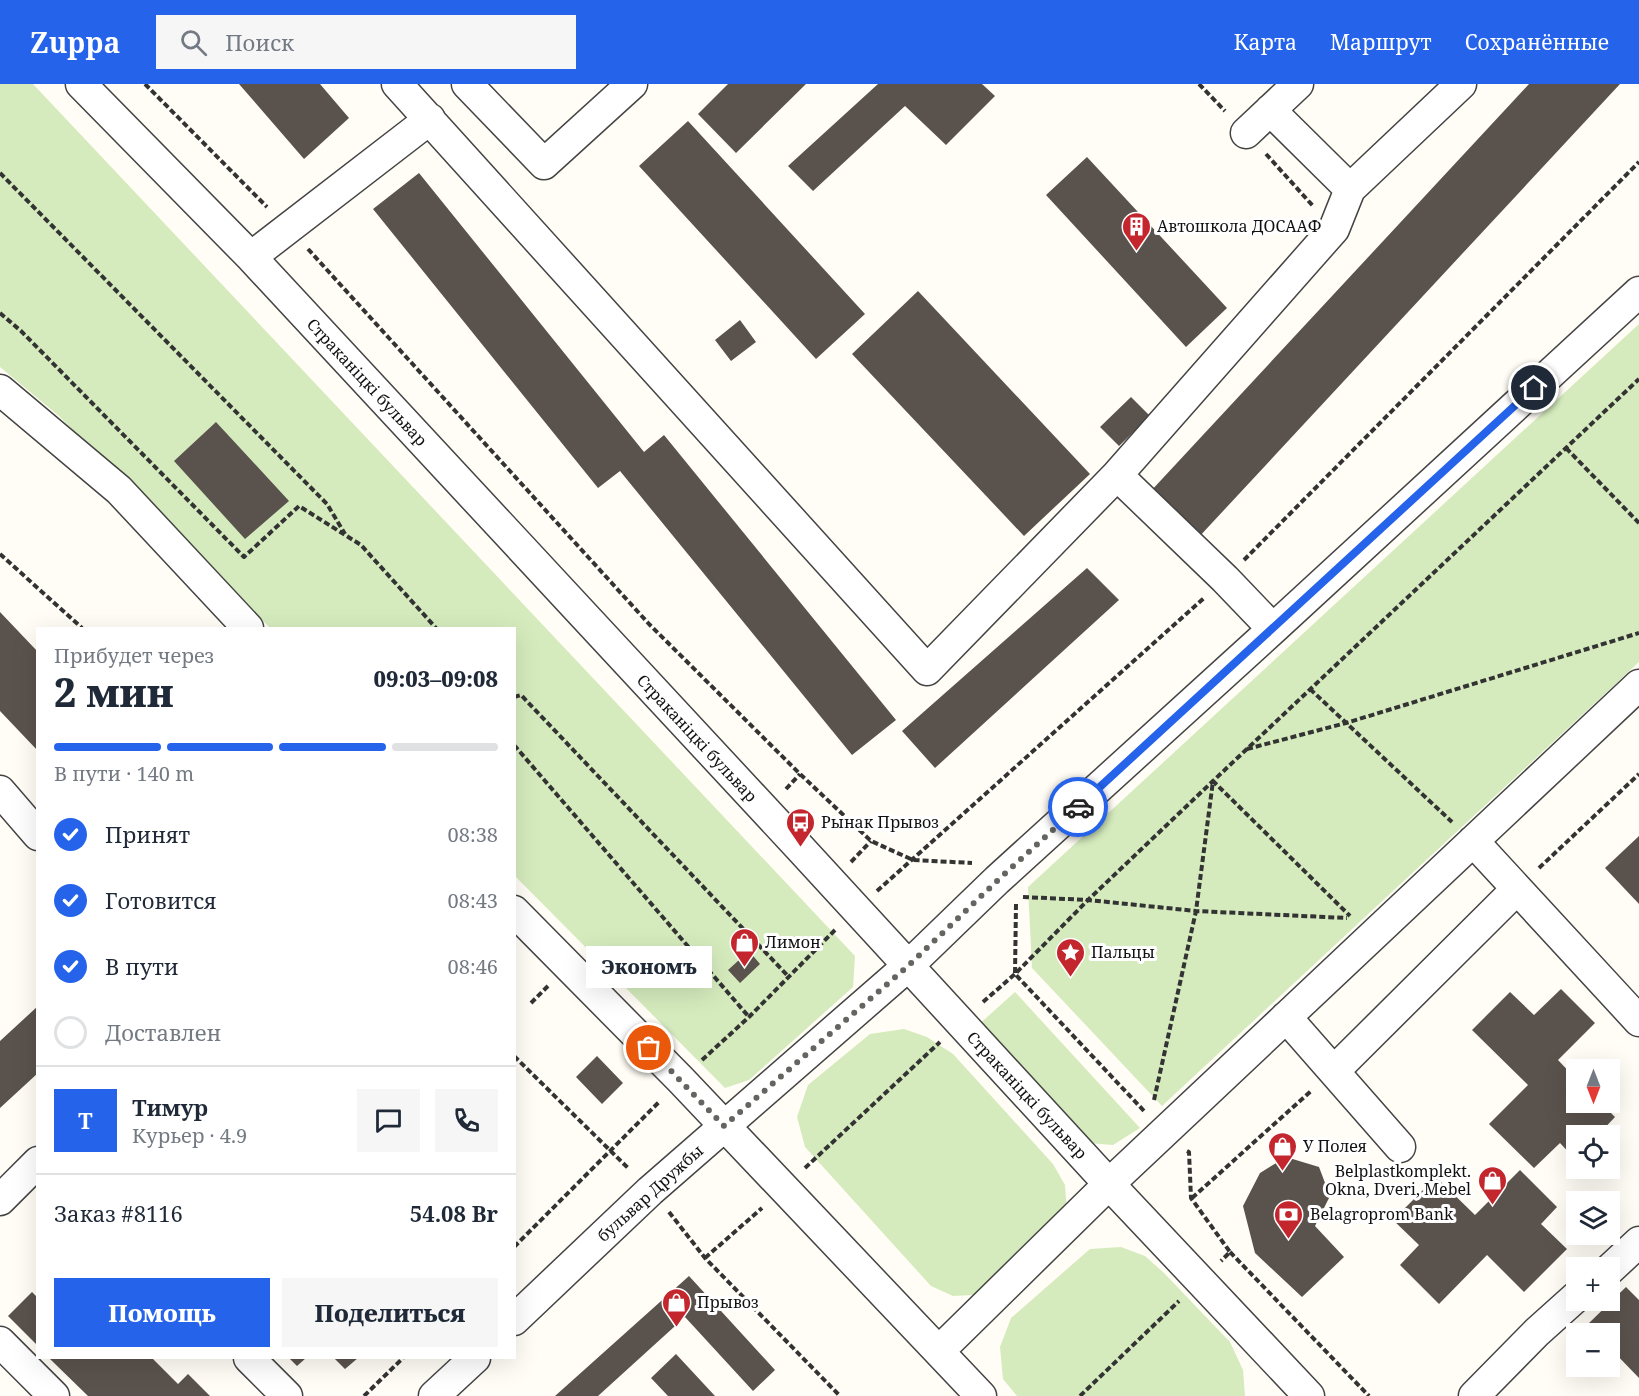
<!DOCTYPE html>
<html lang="ru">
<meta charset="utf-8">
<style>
:root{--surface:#fff;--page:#f6f6f7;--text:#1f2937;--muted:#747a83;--line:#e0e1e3;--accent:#2563eb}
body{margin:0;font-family:"Noto Serif",serif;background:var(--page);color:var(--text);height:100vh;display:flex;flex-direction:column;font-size:22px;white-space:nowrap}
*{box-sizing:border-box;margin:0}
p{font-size:20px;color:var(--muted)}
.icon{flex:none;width:33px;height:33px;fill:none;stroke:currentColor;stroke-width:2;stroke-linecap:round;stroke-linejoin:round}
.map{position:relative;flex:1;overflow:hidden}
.details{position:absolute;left:36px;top:543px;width:480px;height:732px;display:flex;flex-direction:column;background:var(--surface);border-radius:0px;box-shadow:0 6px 24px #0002}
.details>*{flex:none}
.needle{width:39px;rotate:180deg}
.fabs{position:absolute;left:1566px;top:975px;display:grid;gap:12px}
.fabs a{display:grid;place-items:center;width:54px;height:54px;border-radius:0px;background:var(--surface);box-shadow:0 6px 24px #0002;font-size:30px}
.pin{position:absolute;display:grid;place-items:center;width:51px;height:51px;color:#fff;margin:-26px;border:3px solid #fff;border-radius:50%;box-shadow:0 2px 6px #0007}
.courier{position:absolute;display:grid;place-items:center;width:60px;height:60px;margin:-30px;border:4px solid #2563eb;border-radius:50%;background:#fff;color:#222;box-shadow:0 2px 8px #0007}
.bubble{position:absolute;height:42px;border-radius:0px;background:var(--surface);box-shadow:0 6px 24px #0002;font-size:20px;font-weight:800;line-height:42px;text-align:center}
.head em{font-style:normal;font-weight:800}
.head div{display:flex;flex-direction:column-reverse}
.head{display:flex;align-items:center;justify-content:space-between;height:102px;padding:0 18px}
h1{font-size:39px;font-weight:800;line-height:45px}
.bar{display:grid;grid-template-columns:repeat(4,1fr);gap:9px 6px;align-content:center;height:72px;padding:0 18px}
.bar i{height:8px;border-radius:4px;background:var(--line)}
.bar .selected{background:var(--accent)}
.bar p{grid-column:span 4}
.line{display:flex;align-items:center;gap:15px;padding:0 18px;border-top:2px solid var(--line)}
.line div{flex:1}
.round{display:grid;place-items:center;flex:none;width:63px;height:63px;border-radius:0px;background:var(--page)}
ol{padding:0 18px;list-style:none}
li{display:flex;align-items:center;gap:18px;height:66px}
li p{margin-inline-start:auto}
li .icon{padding:6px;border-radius:50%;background:var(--accent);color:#fff;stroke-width:4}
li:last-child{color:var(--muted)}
li i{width:33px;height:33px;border:3px solid var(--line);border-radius:50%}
.primary-button{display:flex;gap:12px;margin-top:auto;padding:12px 18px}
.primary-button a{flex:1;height:69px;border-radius:0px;background:var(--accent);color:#fff;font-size:24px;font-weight:800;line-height:69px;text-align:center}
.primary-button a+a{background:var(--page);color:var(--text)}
header{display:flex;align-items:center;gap:36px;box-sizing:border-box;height:84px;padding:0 30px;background:var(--accent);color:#fff}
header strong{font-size:28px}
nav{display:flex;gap:33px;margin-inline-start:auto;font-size:21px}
.search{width:420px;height:54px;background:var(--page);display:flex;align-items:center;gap:15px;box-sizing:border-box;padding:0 21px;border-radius:0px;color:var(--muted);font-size:22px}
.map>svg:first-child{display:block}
</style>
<header>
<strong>Zuppa</strong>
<div class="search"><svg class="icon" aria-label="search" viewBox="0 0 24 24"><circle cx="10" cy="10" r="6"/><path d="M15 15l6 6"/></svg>Поиск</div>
<nav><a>Карта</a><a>Маршрут</a><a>Сохранённые</a></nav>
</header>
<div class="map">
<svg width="1639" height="1312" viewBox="0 0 1639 1312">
<rect width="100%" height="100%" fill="#fffdf5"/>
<path fill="#d5ebbd" d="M0,0H33L855,872L853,903L749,996L725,1004L515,792L514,544H270L59,332L0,283Z
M1639,240V578L1162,1022L1032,884L1028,803Z
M1015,908L1140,1044L1113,1061L1089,1059L976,943Z
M904,945L927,953L953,970L1053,1080L1065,1101L1067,1128L974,1211L953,1212L931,1202L805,1063L797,1033L808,1001L870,950Z
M1121,1163L1145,1172L1164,1189L1230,1258L1243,1286L1245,1312H1017L1003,1295L1000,1263L1011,1234L1090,1165Z"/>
<path fill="#5a524d" d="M239,0H320L349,34L304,75Z
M728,0H806L736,69L698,30Z
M878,0H982L995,12L946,61L905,22L813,107L788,82Z
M1529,0H1620L1198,454L1150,408Z
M688,37L865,230L816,275L639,82Z
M1087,73L1227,224L1186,263L1046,111Z
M419,89L644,368L664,351L896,636L852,671L620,387L598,404L373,125Z
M918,207L1090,390L1024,452L852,270Z
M740,236L756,258L731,277L715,256Z
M1131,313L1150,332L1119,362L1100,343Z
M216,338L289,417L245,455L174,377Z
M1087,484L1119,516L935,684L902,647Z
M0,528L38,568V667L0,627Z
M1639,752V820L1605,784Z
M749,867L760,880L740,899L728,886Z
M1561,905L1595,939L1558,976L1576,995V1018H1600L1615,1033L1597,1052H1576V1072L1574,1074L1560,1059L1534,1084L1489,1040L1528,1001L1472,946L1510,908L1534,931Z
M38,922V989L0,1024V957Z
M597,972L623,999L602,1020L576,993Z
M1286,1073L1319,1083L1330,1112L1315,1142L1344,1173L1302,1213L1255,1169L1243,1122L1260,1089Z
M1520,1086L1557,1123L1541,1140L1567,1165L1524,1208L1487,1171L1439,1220L1400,1181L1419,1161L1393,1136L1436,1093L1475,1131Z
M689,1192L775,1286L753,1307L685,1233L598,1312H555Z
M1626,1203L1639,1216V1294L1610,1264V1250H1595L1587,1241Z
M32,1208L38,1214V1262L8,1232Z
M676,1270L715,1312H668L651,1294Z
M49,1274H152L178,1300L188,1290L210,1312H88Z
M289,1274H306L297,1282Z
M334,1274H358L345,1285Z"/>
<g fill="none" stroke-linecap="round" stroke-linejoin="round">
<defs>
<path id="minor" d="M81,0L251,173L800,764L1109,1100L1309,1312
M397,0L927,586L1117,391L1225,495L1273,545
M467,0L544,80L632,0
M1270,26L1350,105
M1246,49L1298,0
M251,173L430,35
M0,306L119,406L248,544
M1117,391L1334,145L1350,105L1461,0
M0,707L38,751
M1473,757L1639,937
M514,827L681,996L981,1312
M1286,933L1400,1063
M1334,987L1517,805
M0,1116L38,1078
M1610,1185L1639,1158
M514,1236L650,1107L908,882L997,796L1273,545L1639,208
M0,1258L54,1312
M939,1267L1109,1100L1639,601
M249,1274L287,1312
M434,1312L475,1274
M1474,1312L1537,1248L1576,1213"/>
</defs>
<use href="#minor" stroke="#444" stroke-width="33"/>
<path stroke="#333" stroke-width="4" stroke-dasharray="6 3" stroke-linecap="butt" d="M145,0L267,123
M1199,0L1225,27
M1266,70L1313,122
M0,89L327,420L345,450
M308,165L649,540L800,690L871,757L913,776L972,779
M0,229L21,247L244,473L299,422L361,461L436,544
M1566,364L1639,439
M0,470L82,544
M1244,476L1639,78
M1310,605L1452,738
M514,613L521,611L788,892
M514,661L749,933
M1247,665L1346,639L1639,549
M786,705L800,690
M851,778L871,757
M1539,784L1639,690
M877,807L1204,514
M1023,813L1088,816L1196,827L1347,834
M1016,820L1015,890L1145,1028
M983,918L1015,890L1088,816L1213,697L1639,295
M531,919L548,902
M514,972L629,1085
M702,976L749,933L836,845
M1154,1016L1196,827L1213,697L1350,832
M1187,1067L1189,1068L1191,1114L1230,1168L1221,1177
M805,1084L940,958
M1192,1114L1311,1007
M669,1128L705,1174L840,1312
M514,1163L660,1017
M1230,1168L1369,1312
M705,1174L762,1124
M364,1312L403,1274
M1080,1312L1179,1217"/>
<use href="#minor" stroke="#fff" stroke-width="30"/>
</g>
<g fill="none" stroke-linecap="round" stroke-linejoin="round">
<path stroke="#646461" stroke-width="6" stroke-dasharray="0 10.8" d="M649,964L724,1042L908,882L998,796L1078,723"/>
<path stroke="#2563eb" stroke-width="8" d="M1078,723L1534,304"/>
</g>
<defs>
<symbol id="building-pin" viewBox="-11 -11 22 30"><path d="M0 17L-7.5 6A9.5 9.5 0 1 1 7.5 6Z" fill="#c4262e" stroke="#fff"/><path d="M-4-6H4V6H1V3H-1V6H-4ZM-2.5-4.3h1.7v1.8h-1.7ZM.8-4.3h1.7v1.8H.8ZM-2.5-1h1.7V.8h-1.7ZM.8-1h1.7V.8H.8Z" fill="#fff"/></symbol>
<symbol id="bus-pin" viewBox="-11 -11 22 30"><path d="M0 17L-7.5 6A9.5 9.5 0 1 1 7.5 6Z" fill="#c4262e" stroke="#fff"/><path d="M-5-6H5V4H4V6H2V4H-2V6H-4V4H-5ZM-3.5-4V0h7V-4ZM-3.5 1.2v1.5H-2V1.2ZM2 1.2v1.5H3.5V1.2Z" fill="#fff"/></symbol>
<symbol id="shop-pin" viewBox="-11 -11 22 30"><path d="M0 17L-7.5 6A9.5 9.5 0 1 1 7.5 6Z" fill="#c4262e" stroke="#fff"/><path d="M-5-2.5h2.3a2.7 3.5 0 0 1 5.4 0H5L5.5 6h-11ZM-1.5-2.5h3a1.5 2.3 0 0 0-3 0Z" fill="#fff"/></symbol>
<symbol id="sight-pin" viewBox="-11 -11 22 30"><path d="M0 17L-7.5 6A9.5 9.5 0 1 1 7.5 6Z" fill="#c4262e" stroke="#fff"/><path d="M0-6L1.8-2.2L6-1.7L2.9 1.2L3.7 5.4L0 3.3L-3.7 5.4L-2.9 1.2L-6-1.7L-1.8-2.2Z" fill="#fff"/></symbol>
<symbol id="bank-pin" viewBox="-11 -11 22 30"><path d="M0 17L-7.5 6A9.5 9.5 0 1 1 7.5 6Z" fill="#c4262e" stroke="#fff"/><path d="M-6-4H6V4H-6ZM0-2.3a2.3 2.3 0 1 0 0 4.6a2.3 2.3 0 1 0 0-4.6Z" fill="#fff"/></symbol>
</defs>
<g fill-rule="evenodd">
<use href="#building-pin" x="1120" y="126" width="33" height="45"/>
<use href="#bus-pin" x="784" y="722" width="33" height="45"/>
<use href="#shop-pin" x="728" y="842" width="33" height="45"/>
<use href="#sight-pin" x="1054" y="852" width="33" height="45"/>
<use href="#shop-pin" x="1266" y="1046" width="33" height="45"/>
<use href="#shop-pin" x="1476" y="1080" width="33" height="45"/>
<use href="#bank-pin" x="1272" y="1114" width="33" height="45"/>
<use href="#shop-pin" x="660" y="1202" width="33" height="45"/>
</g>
<g text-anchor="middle" stroke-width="6" stroke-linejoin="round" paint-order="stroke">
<g font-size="16" fill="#111" stroke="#fff" text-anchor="start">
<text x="1157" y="148">Автошкола ДОСААФ</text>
<text x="821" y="744">Рынак Прывоз</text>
<text x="765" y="864">Лимон</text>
<text x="1091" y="874">Пальцы</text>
<text x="1303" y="1068">У Полея</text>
<text x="1471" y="1093" text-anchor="end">Belplastkomplekt.<tspan x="1471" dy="18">Okna, Dveri, Mebel</tspan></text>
<text x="1310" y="1136">Belagroprom Bank</text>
<text x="697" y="1224">Прывоз</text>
</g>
<g font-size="16" fill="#111" stroke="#fff">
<text transform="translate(367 298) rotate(47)" y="6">Страканіцкі бульвар</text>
<text transform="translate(697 654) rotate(47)" y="6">Страканіцкі бульвар</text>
<text transform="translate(1027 1011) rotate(47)" y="6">Страканіцкі бульвар</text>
<text transform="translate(650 1109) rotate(-42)" y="6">бульвар Дружбы</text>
</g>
</g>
</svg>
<div class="fabs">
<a><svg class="needle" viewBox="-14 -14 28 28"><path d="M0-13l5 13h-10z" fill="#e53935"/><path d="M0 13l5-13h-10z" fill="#747a83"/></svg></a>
<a><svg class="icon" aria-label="locate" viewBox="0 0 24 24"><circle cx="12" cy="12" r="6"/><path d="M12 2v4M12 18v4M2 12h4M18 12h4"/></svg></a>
<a><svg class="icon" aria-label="layers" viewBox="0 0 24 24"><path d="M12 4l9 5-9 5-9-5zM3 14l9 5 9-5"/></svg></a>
<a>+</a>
<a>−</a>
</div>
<div class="pin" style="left:649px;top:964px;background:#ea580c"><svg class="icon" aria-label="bag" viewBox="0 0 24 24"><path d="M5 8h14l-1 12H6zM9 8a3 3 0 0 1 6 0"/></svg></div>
<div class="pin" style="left:1534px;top:304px;background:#1f2937"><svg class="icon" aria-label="home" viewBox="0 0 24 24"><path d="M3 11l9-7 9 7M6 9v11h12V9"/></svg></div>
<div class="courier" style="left:1078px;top:723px"><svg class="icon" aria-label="car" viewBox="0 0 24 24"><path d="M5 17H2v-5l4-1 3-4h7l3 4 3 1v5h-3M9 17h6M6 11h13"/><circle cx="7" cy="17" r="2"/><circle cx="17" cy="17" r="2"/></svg></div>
<div class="bubble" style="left:586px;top:862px;width:126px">Экономъ</div>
<section class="details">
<div class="head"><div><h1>2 мин</h1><p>Прибудет через</p></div><em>09:03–09:08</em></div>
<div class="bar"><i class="selected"></i><i class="selected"></i><i class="selected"></i><i></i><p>В пути · 140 m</p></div>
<ol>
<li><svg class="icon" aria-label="check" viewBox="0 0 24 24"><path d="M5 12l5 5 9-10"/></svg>Принят<p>08:38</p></li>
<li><svg class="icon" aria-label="check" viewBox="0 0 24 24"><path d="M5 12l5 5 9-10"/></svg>Готовится<p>08:43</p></li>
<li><svg class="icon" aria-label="check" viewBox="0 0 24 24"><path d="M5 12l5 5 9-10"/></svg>В пути<p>08:46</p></li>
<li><i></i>Доставлен</li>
</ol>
<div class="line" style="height:108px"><b class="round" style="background:var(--accent);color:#fff">Т</b><div><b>Тимур</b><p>Курьер · 4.9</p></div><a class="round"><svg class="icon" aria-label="chat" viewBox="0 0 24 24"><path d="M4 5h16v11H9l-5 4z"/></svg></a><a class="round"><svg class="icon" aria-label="phone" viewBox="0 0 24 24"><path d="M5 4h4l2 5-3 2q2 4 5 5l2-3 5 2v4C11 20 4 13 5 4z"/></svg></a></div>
<div class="line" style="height:78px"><div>Заказ #8116</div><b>54.08 Br</b></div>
<div class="primary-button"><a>Помощь</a><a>Поделиться</a></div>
</section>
</div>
